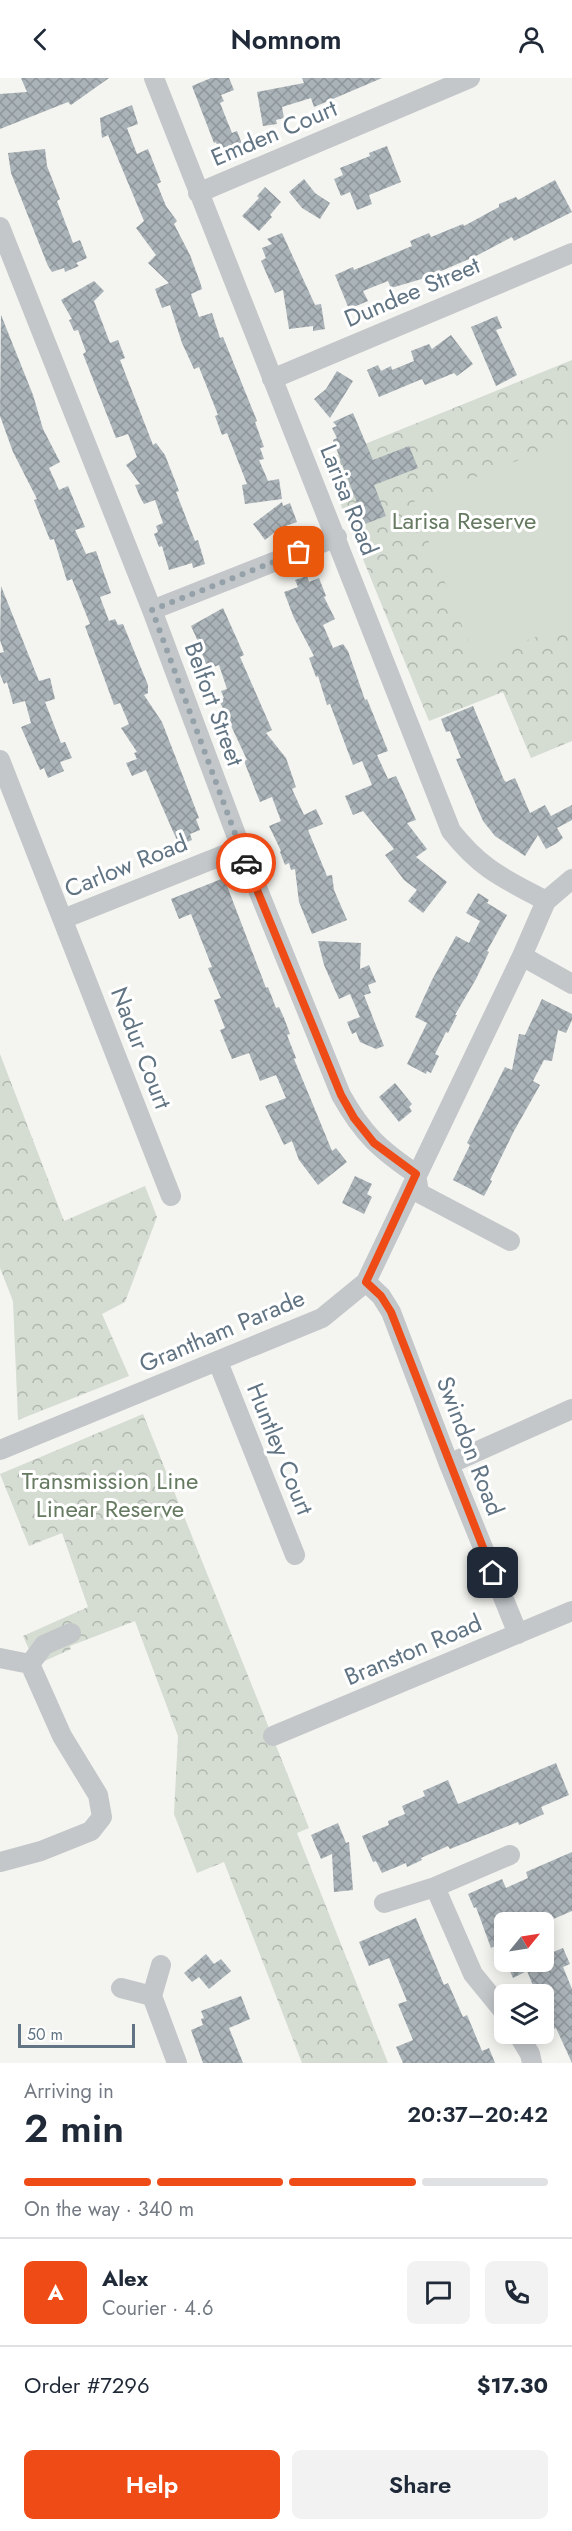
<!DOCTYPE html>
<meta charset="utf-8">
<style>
:root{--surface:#fff;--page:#f2f2f3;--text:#1f2937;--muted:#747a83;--line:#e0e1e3;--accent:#ee4b16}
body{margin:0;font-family:Jost,sans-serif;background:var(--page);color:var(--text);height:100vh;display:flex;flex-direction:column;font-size:22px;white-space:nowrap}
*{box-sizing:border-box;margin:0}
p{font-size:20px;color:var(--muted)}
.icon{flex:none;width:33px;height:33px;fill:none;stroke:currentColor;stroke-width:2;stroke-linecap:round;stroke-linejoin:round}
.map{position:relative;height:1985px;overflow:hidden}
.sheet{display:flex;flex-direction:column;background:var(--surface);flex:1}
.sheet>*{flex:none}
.needle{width:39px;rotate:60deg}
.fabs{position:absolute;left:494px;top:1834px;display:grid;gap:12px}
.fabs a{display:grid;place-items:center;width:60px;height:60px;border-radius:9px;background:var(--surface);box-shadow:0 3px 15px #0003;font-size:30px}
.scale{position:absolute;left:18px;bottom:15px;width:117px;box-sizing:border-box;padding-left:6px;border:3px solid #617483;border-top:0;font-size:16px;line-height:21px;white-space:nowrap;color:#617483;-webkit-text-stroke:4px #fff;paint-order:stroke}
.pin{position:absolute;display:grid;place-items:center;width:51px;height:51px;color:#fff;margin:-26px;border-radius:12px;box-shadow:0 3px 9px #0006}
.courier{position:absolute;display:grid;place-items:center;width:60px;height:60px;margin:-30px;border:4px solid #ee4b16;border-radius:50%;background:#fff;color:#222;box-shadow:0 2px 8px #0007}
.overview em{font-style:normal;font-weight:600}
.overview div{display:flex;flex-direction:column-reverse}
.overview{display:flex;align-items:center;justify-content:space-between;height:102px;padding:0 24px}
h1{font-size:39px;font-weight:600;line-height:45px}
.bar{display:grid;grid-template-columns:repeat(4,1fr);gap:9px 6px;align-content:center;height:72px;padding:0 24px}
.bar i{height:8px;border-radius:4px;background:var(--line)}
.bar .selected{background:var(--accent)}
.bar p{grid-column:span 4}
.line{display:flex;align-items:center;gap:15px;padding:0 24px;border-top:2px solid var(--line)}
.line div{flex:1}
.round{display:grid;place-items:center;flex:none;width:63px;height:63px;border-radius:9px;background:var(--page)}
.action{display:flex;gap:12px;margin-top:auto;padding:12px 24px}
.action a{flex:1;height:69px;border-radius:9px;background:var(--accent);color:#fff;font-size:24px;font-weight:600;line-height:69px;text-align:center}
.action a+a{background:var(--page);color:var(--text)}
header{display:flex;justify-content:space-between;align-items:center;height:78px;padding:0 24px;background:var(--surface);font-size:27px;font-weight:600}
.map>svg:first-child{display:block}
</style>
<header><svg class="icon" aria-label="back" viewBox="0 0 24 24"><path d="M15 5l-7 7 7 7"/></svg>Nomnom<svg class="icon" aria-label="person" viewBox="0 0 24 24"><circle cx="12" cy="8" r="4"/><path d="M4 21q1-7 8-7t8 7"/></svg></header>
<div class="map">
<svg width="572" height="1985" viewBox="0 0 572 1985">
<defs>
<pattern id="park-crowns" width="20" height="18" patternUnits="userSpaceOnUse" patternTransform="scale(1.5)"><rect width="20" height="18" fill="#d5dcd1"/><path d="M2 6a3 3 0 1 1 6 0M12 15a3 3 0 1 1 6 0" fill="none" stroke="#b0b7af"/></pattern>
<pattern id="building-cross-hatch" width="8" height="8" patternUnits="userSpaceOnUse" patternTransform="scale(1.5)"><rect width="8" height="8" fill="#aab3b8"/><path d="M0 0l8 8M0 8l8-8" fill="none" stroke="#8e969b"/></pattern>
</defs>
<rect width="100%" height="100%" fill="#f4f4f0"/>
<path fill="url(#park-crowns)" d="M572,282V663L531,680L503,614L429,643L323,383Z
M0,976L64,1143L145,1108L157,1139L125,1224L102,1236L129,1298L18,1342L13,1223L0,1190Z
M143,1336L309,1750L297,1755L388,1985H302L224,1784L197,1795L174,1736L178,1658L135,1543L70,1568L71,1571L36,1587L23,1558L88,1529L62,1455L29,1468L0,1396Z"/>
<path fill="#d5dcd1" d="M572,361V544L476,583L413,424Z"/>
<path fill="url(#building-cross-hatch)" d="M21,0H109L71,27L68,24L0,51V16L27,14Z
M211,0H229L234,12L221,17L224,23L220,25L232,55L237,53L244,71L222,79L216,64L214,65L192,8Z
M302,0H382L314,29L311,20L282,29L284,40L276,42L277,46L263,48L257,14L304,5Z
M132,27L138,46L127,50L137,76L148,71L161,104L157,106L166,128L177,143L174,146L190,177L200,204L202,211L191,216L199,239L212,235L220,260L223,259L257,343L255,344L264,369L260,370L264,381L259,382L268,403L279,401L282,421L245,426L242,407L247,406L227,355L222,357L215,338L218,337L199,289L194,291L182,265L170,227L162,230L155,211L169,205L148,185L156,177L136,150L144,143L108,57L102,60L100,40Z
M387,68L401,104L369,117L372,126L357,132L350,114L341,118L334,101L343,97L340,90L370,78L369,75Z
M45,71L47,88L60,121L57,123L73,165L80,162L87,180L76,185L79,188L65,194L64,190L52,194L48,188L11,95L8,75Z
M304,101L315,115L330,125L320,141L302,130L289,114Z
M555,102L572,134L514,163L512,159L476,178L425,200L391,210L388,203L363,213L368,223L349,231L335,197L353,189L354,192L412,168L410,163L429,155L431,159L463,146L464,148L499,129V126L516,119L518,122Z
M265,109L281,124L270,137L272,139L259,153L242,138L259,120L257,118Z
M282,155L315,227L321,226L325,251L313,253V248L289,251L283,212L275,215L261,183L266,180L262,170L272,166L267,161Z
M94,203L104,213L94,223L110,265L118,262L125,280L120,282L153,367L156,365L165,377L179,413L176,414L195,463L198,462L205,486L193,490L192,485L169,492L162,468L159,469L154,456L158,454L156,448L163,445L155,422L144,426L140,419L135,407L140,406L126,387L137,379L128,356L116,360L83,276L86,274L78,252L74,253L69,242L72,241L61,222Z
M1,237L33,317L43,351L60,384L49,390L59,412L68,408L85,449L75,452L86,476L96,473L111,515L100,519L109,543L115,541L118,547L123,546L148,607V615L144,617L162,644L199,740L196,741L200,752L190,756L192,762L179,767L146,692L132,698L126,685L137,681L134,675L137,674L121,650L129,646L120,625L114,627L85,548L90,546L72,501L67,503L54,461L50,462L34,422L37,421L13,374L0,338Z
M497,238L502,250L496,252L517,297L496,308L471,249Z
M451,257L473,286L457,298L454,295L425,307L422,301L379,319L367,292L378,287L381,293L391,288L392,292L414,283L411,273L429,266L432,271Z
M337,293L353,303L330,340L314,321L326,311Z
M353,335L373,382L409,368L418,390L374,407L386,438L365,446L333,362L337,360L332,350L337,348L333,344Z
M282,424L283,428L290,425L297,444L280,450L265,462L253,446Z
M307,498L309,504L319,500L326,518L324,519L335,541L323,547L333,570L343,566L348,573L365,622L367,621L388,673L377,677L388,701L396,698L416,742L407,745L427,771L416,779L447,804L423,835L408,823L417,812L404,802L385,777L394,771L363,733L353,737L345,718L372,707L362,683L353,687L330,626L327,627L318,598L316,599L309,580L314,578L294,540L284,514L298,509L295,502Z
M1,508L39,603L50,600L55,621L45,624L61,665L65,664L72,680L60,684L64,693L48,700L44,690L40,692L21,649L31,645L25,623L13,626L7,604L4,606L0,596V575L4,574L0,562Z
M223,530L244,577L240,579L272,652L266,655L286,680L296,709L292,711L304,737L316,731L323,746L308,752L327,798L332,797L334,812L347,842L312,856L299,824L295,791L291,792L289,785L285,787L280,774L281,773L269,748L281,743L272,719L260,724L244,683L247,682L219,622L224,620L221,613L227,611L219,587L208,591L201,573L202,572L191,548Z
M473,628L504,702L506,704L515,700L530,735L545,727L551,738L572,727V742L557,750L563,760L557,765L546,771L538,757L525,778L495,758L483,743L456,681L461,680L450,653L446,654L441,641Z
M224,800L266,910L268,909L276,930L279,929L284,940L290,956L287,957L296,980L294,981L316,1034L332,1073L336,1070L347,1084L318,1107L299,1082L292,1063L284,1067L265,1028L286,1020L276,997L260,1003L249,975L232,981L220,952L225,950L214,922L221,920L208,890L212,889L191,836L179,841L171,821Z
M478,815L489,822L487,825L507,837L487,873L489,874L476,901L455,937H457L448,955L446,954L435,976L439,978L431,995L427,993L426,996L407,986L427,945L415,939L432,902L456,858L469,865L480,843L466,835Z
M318,863L361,865L360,891L369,887L376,904L368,907L371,915L364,917L384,968L376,971L360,964L356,954L352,956L347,944L360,939L350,916L339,921L324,887Z
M542,921L572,936V942L566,955L558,952L552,983L544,982L533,1003L540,1007L514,1053L490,1102L492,1103L484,1118L453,1102L470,1067L467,1065L505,989L512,992L519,956L525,957Z
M395,1005L412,1026L409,1029L412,1033L399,1044L379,1019Z
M355,1098L372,1106L367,1116L372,1119L364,1136L342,1125Z
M556,1685L569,1717L541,1729L544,1736L519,1747L518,1744L450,1771L448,1768L421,1780L422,1782L407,1789L406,1785L382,1795L376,1783L373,1784L362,1758L389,1747L388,1743L405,1736L402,1728L425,1718L423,1713L448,1702L458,1726Z
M338,1745L346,1765L349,1764L353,1812L334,1814L332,1776L321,1781L311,1757Z
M572,1774V1833L544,1845H504V1864L491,1870L476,1829L474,1830L468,1816L502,1801L506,1810L528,1800L526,1794Z
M416,1840L444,1907L448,1905L463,1939L467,1937L482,1973L489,1970L495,1985H403L396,1969L413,1962L398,1926L407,1923L389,1880L369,1888L359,1864Z
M563,1870L570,1886L563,1889L572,1911V1985L556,1950L553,1951L548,1938L543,1940V1917H537L527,1893L513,1900L506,1884H543V1878Z
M206,1876L214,1886L221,1881L231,1893L209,1911L199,1899L192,1904L184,1895Z
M241,1918L250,1941L229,1950L243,1985H203L191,1952L203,1947L201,1941L204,1940L201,1933Z"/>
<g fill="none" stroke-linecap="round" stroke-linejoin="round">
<path stroke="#c3c7ca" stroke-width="20" d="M154,0L451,753C482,792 503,800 546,823
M198,115L470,0
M0,149L152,532L241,770L341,1017C363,1056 379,1071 416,1096L419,1115L510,1163
M272,301L572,175
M152,532L337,459
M0,682L171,1118
M63,841L241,770
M522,878L572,906
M366,1204L381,1218L391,1234L449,1386L518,1556
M218,1284L295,1477
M0,1372L322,1240L366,1204L522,878L546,823L572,801
M449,1386L572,1331
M0,1580L30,1586
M30,1586L44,1567L71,1555
M273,1658L572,1533
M0,1784L41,1773L91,1753L102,1739L98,1717L62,1658L30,1586
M435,1809L473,1896L504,1934
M384,1825L435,1809L510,1777
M121,1910L152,1918L161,1887
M152,1918L177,1985
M518,1956L530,1976L532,1985"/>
</g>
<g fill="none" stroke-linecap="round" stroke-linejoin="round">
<path stroke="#94a1a9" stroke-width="6" stroke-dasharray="0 10.8" d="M246,785L152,532L299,474"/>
<path stroke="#ee4b16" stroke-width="8" d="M246,785L341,1017L354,1040L374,1065L416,1096L366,1204L381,1218L391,1234L493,1495"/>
</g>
<g text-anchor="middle" stroke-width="6" stroke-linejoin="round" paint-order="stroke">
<g font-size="24" fill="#617483" stroke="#fff">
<text transform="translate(274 55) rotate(-23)" y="8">Emden Court</text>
<text transform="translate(412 214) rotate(-23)" y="8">Dundee Street</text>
<text transform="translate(349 422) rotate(68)" y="8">Larisa Road</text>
<text transform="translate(214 626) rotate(70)" y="8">Belfort Street</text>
<text transform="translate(126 788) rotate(-22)" y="8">Carlow Road</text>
<text transform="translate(141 970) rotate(69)" y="8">Nadur Court</text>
<text transform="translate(222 1253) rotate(-23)" y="8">Grantham Parade</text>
<text transform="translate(470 1368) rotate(69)" y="8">Swindon Road</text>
<text transform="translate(280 1371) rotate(68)" y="8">Huntley Court</text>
<text transform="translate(413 1572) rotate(-23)" y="8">Branston Road</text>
</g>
<g font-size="24" fill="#657a60" stroke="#fff">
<text x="464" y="451">Larisa Reserve</text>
<text x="110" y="1411">Transmission Line<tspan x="110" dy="28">Linear Reserve</tspan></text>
</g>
</g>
</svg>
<div class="fabs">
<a><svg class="needle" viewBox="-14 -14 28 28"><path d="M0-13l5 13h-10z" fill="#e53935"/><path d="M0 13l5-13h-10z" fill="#747a83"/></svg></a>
<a><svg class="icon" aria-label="layers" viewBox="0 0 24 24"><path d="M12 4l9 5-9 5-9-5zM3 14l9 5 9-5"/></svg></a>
</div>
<div class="scale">50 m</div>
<div class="pin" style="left:299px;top:474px;background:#ea580c"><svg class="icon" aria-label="bag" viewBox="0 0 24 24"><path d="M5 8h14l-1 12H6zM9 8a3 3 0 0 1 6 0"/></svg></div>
<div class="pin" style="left:493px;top:1495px;background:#1f2937"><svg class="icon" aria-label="home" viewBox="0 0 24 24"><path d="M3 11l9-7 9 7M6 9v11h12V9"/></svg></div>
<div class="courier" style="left:246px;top:785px"><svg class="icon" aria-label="car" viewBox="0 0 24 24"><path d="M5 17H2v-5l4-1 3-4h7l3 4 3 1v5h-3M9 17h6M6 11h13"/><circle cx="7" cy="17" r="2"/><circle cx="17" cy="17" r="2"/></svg></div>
</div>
<section class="sheet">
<div class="overview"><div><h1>2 min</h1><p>Arriving in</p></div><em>20:37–20:42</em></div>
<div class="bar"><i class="selected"></i><i class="selected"></i><i class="selected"></i><i></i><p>On the way · 340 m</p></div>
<div class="line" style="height:108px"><b class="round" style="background:var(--accent);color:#fff">A</b><div><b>Alex</b><p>Courier · 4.6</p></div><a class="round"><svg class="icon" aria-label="chat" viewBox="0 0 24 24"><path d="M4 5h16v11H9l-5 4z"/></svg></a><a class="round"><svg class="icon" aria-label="phone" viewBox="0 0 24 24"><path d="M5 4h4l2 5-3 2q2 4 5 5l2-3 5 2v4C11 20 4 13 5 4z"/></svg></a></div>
<div class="line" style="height:78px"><div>Order #7296</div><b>$17.30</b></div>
<div class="action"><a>Help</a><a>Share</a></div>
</section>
